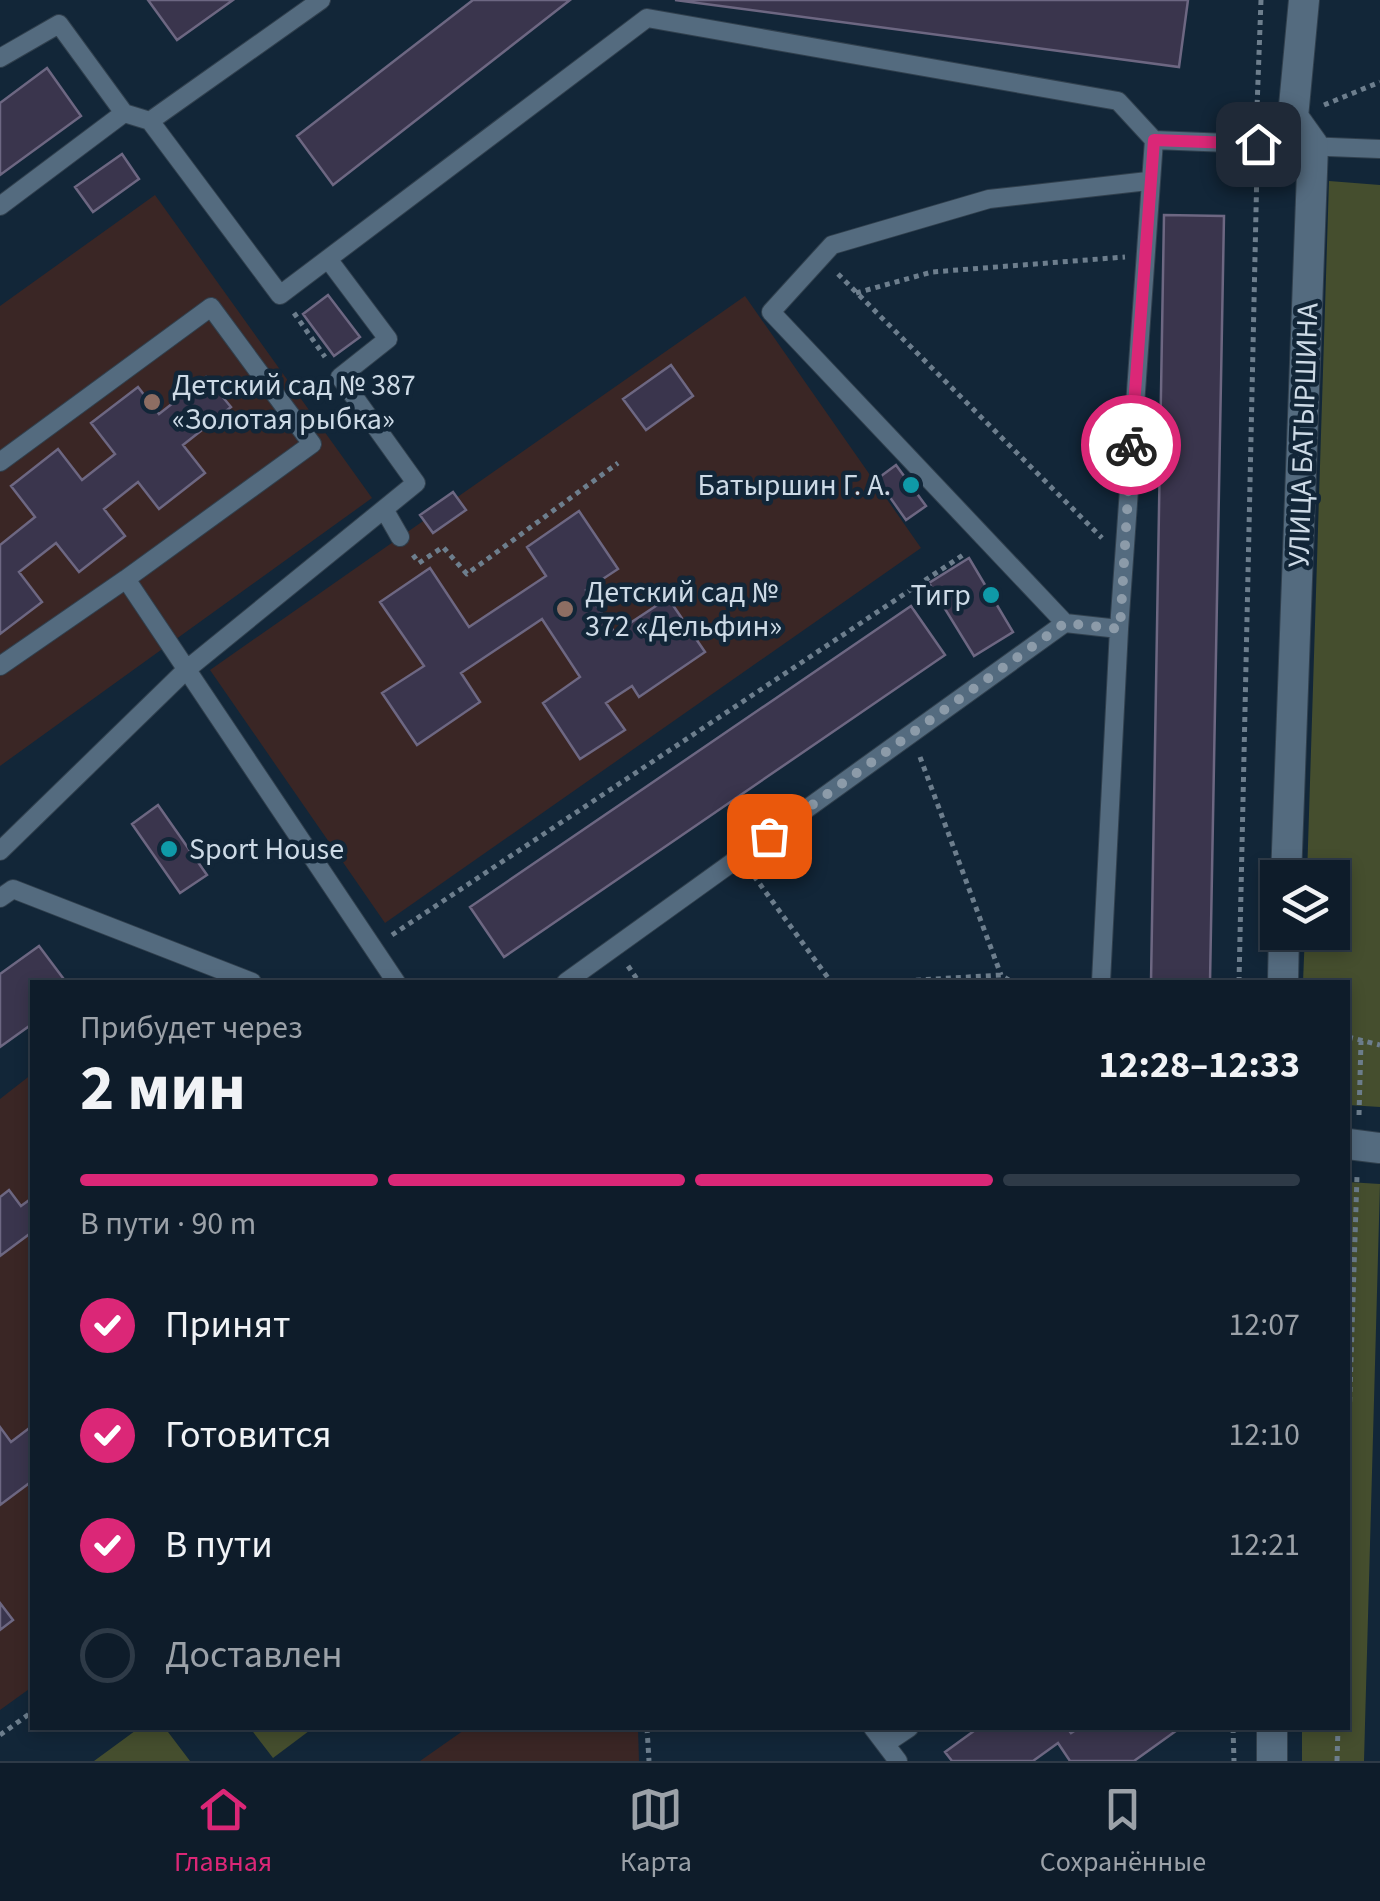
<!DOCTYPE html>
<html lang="ru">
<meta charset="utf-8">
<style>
:root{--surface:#0e1c2a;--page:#172532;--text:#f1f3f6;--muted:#9ba1a8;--line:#2e3a47;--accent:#db2777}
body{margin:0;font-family:"Source Sans 3",sans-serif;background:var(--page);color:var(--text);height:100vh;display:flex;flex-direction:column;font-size:38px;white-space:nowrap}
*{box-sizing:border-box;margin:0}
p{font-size:32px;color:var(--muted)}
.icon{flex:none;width:55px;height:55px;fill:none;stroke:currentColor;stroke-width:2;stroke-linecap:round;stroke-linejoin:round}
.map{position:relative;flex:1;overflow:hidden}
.details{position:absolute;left:30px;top:980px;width:1320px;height:750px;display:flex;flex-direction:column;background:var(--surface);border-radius:0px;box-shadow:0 5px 15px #0003,0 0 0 2px var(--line)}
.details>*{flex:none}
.fabs{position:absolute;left:1260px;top:860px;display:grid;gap:20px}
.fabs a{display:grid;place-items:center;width:90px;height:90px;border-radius:0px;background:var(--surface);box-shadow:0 5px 15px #0003,0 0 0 2px var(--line);font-size:50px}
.pin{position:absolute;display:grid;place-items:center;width:85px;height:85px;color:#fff;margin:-42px;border-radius:20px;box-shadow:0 5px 15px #0006}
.courier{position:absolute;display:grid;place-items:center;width:100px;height:100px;margin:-50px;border:8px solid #db2777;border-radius:50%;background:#fff;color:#222;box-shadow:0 2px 12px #0007}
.headline em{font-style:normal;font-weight:700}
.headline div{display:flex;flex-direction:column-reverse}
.headline{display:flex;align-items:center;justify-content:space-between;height:170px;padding:0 50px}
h1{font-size:65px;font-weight:700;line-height:75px}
.bar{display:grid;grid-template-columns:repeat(4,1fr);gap:15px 10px;align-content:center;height:120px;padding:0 50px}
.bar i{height:12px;border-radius:8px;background:var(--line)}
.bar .active{background:var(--accent)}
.bar p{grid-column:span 4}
ol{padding:0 50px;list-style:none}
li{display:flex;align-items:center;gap:30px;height:110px}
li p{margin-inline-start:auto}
li .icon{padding:10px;border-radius:50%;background:var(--accent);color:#fff;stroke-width:4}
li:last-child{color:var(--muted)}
li i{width:55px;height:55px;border:5px solid var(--line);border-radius:50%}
.tabs{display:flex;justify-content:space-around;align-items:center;height:140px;border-top:2px solid var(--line);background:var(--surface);font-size:28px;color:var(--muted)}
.tabs a{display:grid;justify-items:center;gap:5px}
.tabs .active{color:var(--accent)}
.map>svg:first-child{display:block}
</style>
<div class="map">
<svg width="1380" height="1761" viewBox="0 0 1380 1761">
<rect width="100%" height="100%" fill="#122638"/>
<path fill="#3a2625" d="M155,195L372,498L0,766V306Z
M745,296L921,548L385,923L210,670Z
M32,1074V1687L0,1710V1099Z
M467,1728H638L639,1761H420Z"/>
<path fill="#454e2e" d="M1329,181L1380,185V1107L1348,1105V982H1303L1305,933L1332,932V878L1307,877Z
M1348,1182L1380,1184L1364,1761H1302V1728H1348Z
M139,1728H165L190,1761H94Z
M250,1728H313L273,1758Z"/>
<path fill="#3a354d" stroke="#6d6782" stroke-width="2.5" d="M148,0H233L177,40Z
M473,0H570L333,185L297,136Z
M675,0H1188L1179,67Z
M47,68L81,116L0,175V103Z
M122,154L139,179L93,212L75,187Z
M1164,215L1224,216L1210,982H1151Z
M328,295L360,337L334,356L303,314Z
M671,365L693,396L646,430L623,399Z
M206,377L231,407L183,445L205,473L159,509L138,482L104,509L125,536L79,572L56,543L19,572L42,602L0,634V545L35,517L11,486L58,449L82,480L115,454L91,423L138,387L159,414Z
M896,465L926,506L906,520L877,479Z
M453,492L466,510L433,533L420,515Z
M579,511L618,569L586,590L615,633L668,598L705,652L639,697L632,686L606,703L625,730L580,759L543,703L580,677L542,619L461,673L480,702L417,745L382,693L424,666L380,602L430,568L469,627L546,576L527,547Z
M969,558L1013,632L974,656L929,583Z
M911,606L945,655L504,957L470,907Z
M158,805L207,875L180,893L132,824Z
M39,946L66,982H32V1024L0,1047V974Z
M9,1190L21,1206L32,1198V1232L0,1256V1197Z
M32,1426V1481L0,1505V1427L11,1442Z
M0,1603L13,1620L0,1630Z
M978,1728H1067L1071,1733L1079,1728H1180L1134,1761H1070L1058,1743L1033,1761H952L945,1752Z"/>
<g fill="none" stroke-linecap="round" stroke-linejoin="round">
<defs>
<path id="lane" d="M0,58L59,24L124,113L150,121L321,0
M150,121L280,295L647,18L1118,101L1154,140L1380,149
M0,206L124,113
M0,462L211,307L312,444L126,579
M384,509L400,537
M1065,623L771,312L832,245L989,199L1148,181
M0,666L126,579L396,982
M0,851L186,670L416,483L340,377L388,339L328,259
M0,898L13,889L252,982
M566,982L1065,623L1119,629
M1101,982L1119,629L1154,140
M873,1728L898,1761
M885,1744L909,1728"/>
<path id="street" d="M1348,1144L1380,1148"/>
<path id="secondary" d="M1286,878L1313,145L1293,117L1304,0
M1283,982L1284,932
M1272,1728V1761"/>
</defs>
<use href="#lane" stroke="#31404e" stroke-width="20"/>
<use href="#street" stroke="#31404e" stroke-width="32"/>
<use href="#secondary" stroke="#31404e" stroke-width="32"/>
<path stroke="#6d7e8d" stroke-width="5" stroke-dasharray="5 5" stroke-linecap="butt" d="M1261,0L1257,108L1266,110
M1324,105L1380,82
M838,274L1102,538
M856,293L932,272L1125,257
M294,313L325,357
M413,555L419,563L443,547L467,574L618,463
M920,757L1001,975
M754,876L831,982
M392,935L966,553
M628,966L639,982
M886,982L1001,975L1012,982
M1239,982L1257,166
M1348,1037L1380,1045
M1359,1115L1361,1041
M1348,1452L1357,1176
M647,1728L649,1761
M1233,1728L1234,1761
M0,1735L32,1712
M1337,1761L1338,1728"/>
<use href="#lane" stroke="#546b7f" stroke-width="18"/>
<use href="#street" stroke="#546b7f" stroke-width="30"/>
<use href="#secondary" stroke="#546b7f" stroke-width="30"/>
</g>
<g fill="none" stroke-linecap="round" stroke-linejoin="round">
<path stroke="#8c9ba9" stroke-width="10" stroke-dasharray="0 18" d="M769,836L1065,623L1120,629L1131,445"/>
<path stroke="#db2777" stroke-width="12" d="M1131,445L1154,140L1258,144"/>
</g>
<g fill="#8d6e63" stroke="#122638" stroke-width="4">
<circle cx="152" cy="402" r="10"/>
<circle cx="565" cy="609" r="10"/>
</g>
<g fill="#0f9aa8" stroke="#122638" stroke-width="4">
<circle cx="911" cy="485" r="10"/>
<circle cx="991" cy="595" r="10"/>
<circle cx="169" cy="849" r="10"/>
</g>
<g text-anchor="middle" stroke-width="9" stroke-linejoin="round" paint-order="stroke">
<g font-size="30" fill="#cddae6" stroke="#122638" text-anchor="start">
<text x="172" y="395">Детский сад № 387<tspan x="172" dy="34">«Золотая рыбка»</tspan></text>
<text x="891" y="495" text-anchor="end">Батыршин Г. А.</text>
<text x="585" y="602">Детский сад №<tspan x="585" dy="34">372 «Дельфин»</tspan></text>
<text x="971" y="605" text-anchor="end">Тигр</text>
<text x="189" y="859">Sport House</text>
</g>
<g font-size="30" fill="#cddae6" stroke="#122638">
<text transform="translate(1303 435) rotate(-88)" y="10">УЛИЦА БАТЫРШИНА</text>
</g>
</g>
</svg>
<div class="fabs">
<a><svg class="icon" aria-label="layers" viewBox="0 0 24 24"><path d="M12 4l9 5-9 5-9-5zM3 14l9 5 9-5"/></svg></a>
</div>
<div class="pin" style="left:769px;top:836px;background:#ea580c"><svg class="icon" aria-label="bag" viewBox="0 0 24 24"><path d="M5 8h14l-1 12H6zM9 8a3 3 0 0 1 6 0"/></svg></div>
<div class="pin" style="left:1258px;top:144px;background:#1f2937"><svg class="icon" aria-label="home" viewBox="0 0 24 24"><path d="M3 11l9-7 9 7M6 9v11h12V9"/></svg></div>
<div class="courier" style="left:1131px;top:445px"><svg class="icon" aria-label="bike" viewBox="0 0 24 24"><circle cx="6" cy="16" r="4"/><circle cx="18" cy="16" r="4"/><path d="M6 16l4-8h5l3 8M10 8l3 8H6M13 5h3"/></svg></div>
<section class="details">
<div class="headline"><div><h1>2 мин</h1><p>Прибудет через</p></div><em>12:28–12:33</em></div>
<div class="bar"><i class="active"></i><i class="active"></i><i class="active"></i><i></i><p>В пути · 90 m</p></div>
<ol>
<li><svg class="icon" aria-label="check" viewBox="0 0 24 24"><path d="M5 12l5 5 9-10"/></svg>Принят<p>12:07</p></li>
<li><svg class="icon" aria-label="check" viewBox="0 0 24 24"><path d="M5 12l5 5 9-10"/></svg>Готовится<p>12:10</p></li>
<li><svg class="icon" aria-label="check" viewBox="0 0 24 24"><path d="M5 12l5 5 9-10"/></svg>В пути<p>12:21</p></li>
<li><i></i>Доставлен</li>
</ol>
</section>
</div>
<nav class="tabs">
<a class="active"><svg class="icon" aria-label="home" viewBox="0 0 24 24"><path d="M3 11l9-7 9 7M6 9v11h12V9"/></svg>Главная</a>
<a><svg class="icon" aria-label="map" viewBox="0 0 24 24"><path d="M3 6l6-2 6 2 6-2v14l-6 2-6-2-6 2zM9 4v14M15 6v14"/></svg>Карта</a>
<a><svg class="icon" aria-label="saved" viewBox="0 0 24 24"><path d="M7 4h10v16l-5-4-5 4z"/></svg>Сохранённые</a>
</nav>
